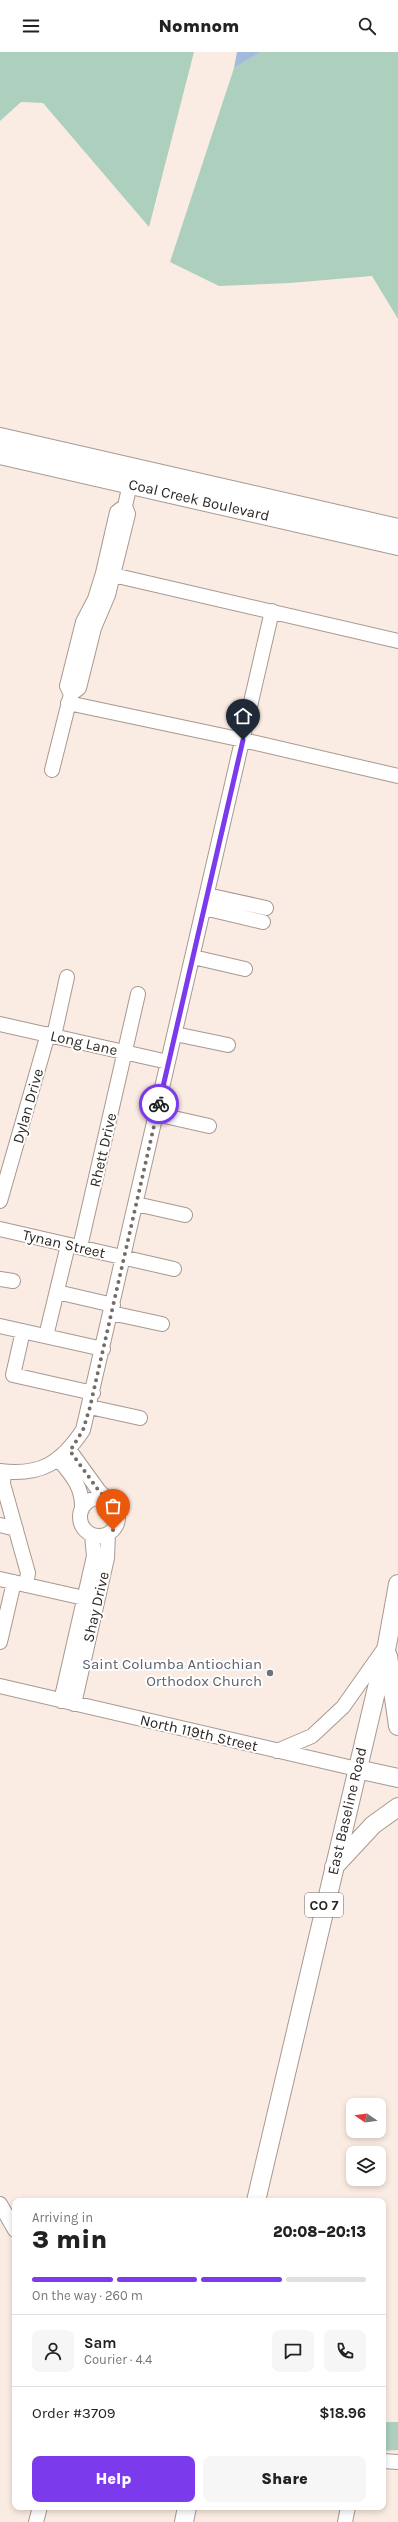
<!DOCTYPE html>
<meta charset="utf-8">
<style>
:root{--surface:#fff;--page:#f6f6f6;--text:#222;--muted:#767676;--line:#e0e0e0;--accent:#7c3aed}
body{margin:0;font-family:Karla,sans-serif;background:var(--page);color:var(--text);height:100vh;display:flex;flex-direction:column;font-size:15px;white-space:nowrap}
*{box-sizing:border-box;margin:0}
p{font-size:13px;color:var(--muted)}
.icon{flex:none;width:22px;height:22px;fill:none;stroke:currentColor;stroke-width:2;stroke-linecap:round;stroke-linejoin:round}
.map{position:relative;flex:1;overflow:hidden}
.drawer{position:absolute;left:12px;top:2146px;width:374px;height:312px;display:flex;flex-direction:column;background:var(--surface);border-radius:8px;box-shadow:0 2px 6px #0003}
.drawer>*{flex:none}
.needle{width:26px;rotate:283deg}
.tools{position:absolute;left:346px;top:2046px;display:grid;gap:8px}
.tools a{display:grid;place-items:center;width:40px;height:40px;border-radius:8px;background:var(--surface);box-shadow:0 2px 6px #0003;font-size:20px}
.pin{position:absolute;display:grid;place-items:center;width:34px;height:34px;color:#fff;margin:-41px -17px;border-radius:50% 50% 50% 0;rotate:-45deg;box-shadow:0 0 4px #0007}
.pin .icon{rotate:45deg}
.courier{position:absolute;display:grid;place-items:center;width:40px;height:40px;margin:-20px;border:3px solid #7c3aed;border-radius:50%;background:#fff;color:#222;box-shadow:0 1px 5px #0007}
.headline em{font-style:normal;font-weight:800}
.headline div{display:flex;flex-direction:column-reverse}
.headline{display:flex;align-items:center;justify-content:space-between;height:68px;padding:0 20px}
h1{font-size:26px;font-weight:800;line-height:30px}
.bar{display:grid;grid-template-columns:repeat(4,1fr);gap:6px 4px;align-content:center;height:48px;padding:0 20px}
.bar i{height:5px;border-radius:3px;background:var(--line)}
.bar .on{background:var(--accent)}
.bar p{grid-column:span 4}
.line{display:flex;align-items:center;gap:10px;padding:0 20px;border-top:1px solid var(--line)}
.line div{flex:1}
.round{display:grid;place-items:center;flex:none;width:42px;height:42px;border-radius:8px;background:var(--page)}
.button{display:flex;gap:8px;margin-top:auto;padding:8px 20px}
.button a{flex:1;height:46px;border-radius:8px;background:var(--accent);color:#fff;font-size:16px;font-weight:800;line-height:46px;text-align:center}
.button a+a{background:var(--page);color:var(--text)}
header{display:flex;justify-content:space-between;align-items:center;height:52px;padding:0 20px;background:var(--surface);font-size:18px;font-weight:800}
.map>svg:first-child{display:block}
</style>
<header><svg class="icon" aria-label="menu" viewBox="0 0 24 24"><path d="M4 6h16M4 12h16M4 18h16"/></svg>Nomnom<svg class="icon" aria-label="search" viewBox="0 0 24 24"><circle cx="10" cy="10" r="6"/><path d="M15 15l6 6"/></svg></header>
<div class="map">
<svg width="398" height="2470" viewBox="0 0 398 2470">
<rect width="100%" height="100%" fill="#fbece3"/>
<path fill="#accfbe" d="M0,0H194L149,175L43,51L21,50L0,69Z
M261,0H398V267L372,224L290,231L219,234L170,210L234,16Z
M383,2370H398V2398L383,2399Z"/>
<path fill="#a3bada" d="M237,0H261L234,16Z"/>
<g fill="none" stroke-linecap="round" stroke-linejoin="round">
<defs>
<path id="minor" d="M113,523L398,589
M71,642L67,634L83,570L95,547L103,521L117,460L125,454
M68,651L243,688L398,724
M52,718L71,642L79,636L94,576L108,543L128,462L125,454L132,423
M207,843L266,856
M204,856L263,870
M193,905L245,917
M0,972L168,1010
M175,982L228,993
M54,984L67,925
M156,1062L209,1074
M0,1149L48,982
M136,1152L185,1163
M0,1177L174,1217
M80,1195L138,942
M0,1227L13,1229
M57,1240L113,1253
M111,1261L162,1272
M0,1274L103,1297
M23,1279L13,1323L93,1341
M46,1284L68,1193
M90,1355L140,1366
M70,1399L99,1439L108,1448
M59,1408C72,1423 83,1436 82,1457
M0,1419C41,1424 61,1411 83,1378L272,559
M4,1420L3,1432L28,1521L26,1533
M80 1465a19 19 0 1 1 38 0a19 19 0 1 1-38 0Z
M0,1473L16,1477
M0,1527L84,1546
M0,1590L14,1530
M0,1634L357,1717
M61,1649L94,1504L92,1483
M74,1652L107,1506L108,1482
M277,1699L312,1684L343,1655L384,1597
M0,2152L15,2178
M383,2409L398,2410
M36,2470L40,2455
M345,2470L348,2455"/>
<path id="major" d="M0,385L398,476
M0,403L398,494
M388,1604L398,1674
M357,1717L398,1726
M334,1815L373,1773L398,1755
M256,2149L387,1593L398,1532
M184,2470L187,2455"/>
</defs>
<use href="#minor" stroke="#a79991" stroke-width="16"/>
<use href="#major" stroke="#a79991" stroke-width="20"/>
<use href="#minor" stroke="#fff" stroke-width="14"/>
<use href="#major" stroke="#fff" stroke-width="18"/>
</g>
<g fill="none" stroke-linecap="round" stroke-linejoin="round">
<path stroke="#746c66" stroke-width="4" stroke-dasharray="0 7.2" d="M113,1478L118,1467L116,1456L99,1439L70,1399L83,1378L90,1355L159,1052"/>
<path stroke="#7c3aed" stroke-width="5" d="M159,1052L243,688"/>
</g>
<circle fill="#6b7280" stroke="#fff" stroke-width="1.5" cx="270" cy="1621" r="4"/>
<g text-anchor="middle" stroke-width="4" stroke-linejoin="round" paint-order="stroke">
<rect fill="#fff" stroke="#6b6865" stroke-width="1" x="305" y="1841" width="38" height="24" rx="3"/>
<g font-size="14" font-weight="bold" fill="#2c2723">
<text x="324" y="1858">CO 7</text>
</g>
<g font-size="15" fill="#2c2723" stroke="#fff">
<text transform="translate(199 448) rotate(13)" y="5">Coal Creek Boulevard</text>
<text transform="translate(84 991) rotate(13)" y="5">Long Lane</text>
<text transform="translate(28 1054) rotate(-74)" y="5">Dylan Drive</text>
<text transform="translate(103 1098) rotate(-77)" y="5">Rhett Drive</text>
<text transform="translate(64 1192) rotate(13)" y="5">Tynan Street</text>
<text transform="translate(96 1555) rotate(-77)" y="5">Shay Drive</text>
<text transform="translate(199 1681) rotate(13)" y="5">North 119th Street</text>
<text transform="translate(347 1759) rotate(-77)" y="5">East Baseline Road</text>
</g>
<g font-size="15" fill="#5b616d" stroke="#fff" text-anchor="end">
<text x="262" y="1617">Saint Columba Antiochian<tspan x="262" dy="17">Orthodox Church</tspan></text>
</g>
</g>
</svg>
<div class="tools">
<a><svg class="needle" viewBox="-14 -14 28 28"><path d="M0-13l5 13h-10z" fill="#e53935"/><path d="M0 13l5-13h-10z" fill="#767676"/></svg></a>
<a><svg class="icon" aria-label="layers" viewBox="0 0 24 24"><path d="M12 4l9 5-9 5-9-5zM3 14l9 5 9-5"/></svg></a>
</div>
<div class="pin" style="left:113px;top:1478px;background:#ea580c"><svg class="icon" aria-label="bag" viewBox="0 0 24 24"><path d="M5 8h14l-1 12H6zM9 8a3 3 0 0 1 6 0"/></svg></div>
<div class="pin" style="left:243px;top:688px;background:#1f2937"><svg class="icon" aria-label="home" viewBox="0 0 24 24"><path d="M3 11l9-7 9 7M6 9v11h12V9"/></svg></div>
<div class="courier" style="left:159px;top:1052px"><svg class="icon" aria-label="bike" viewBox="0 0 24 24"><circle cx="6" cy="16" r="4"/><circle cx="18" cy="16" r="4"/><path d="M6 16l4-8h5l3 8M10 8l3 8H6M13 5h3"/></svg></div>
<section class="drawer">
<div class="headline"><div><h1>3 min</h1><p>Arriving in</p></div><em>20:08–20:13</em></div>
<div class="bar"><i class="on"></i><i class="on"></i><i class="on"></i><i></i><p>On the way · 260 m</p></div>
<div class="line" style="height:72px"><a class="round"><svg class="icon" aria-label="person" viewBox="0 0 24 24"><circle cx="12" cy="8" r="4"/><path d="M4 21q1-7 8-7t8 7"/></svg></a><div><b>Sam</b><p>Courier · 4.4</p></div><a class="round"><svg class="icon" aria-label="chat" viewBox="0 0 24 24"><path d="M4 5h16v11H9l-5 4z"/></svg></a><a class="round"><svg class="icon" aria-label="phone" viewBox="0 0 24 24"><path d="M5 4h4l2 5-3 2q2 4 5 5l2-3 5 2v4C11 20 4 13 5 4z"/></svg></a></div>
<div class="line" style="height:52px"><div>Order #3709</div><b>$18.96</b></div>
<div class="button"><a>Help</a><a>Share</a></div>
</section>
</div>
